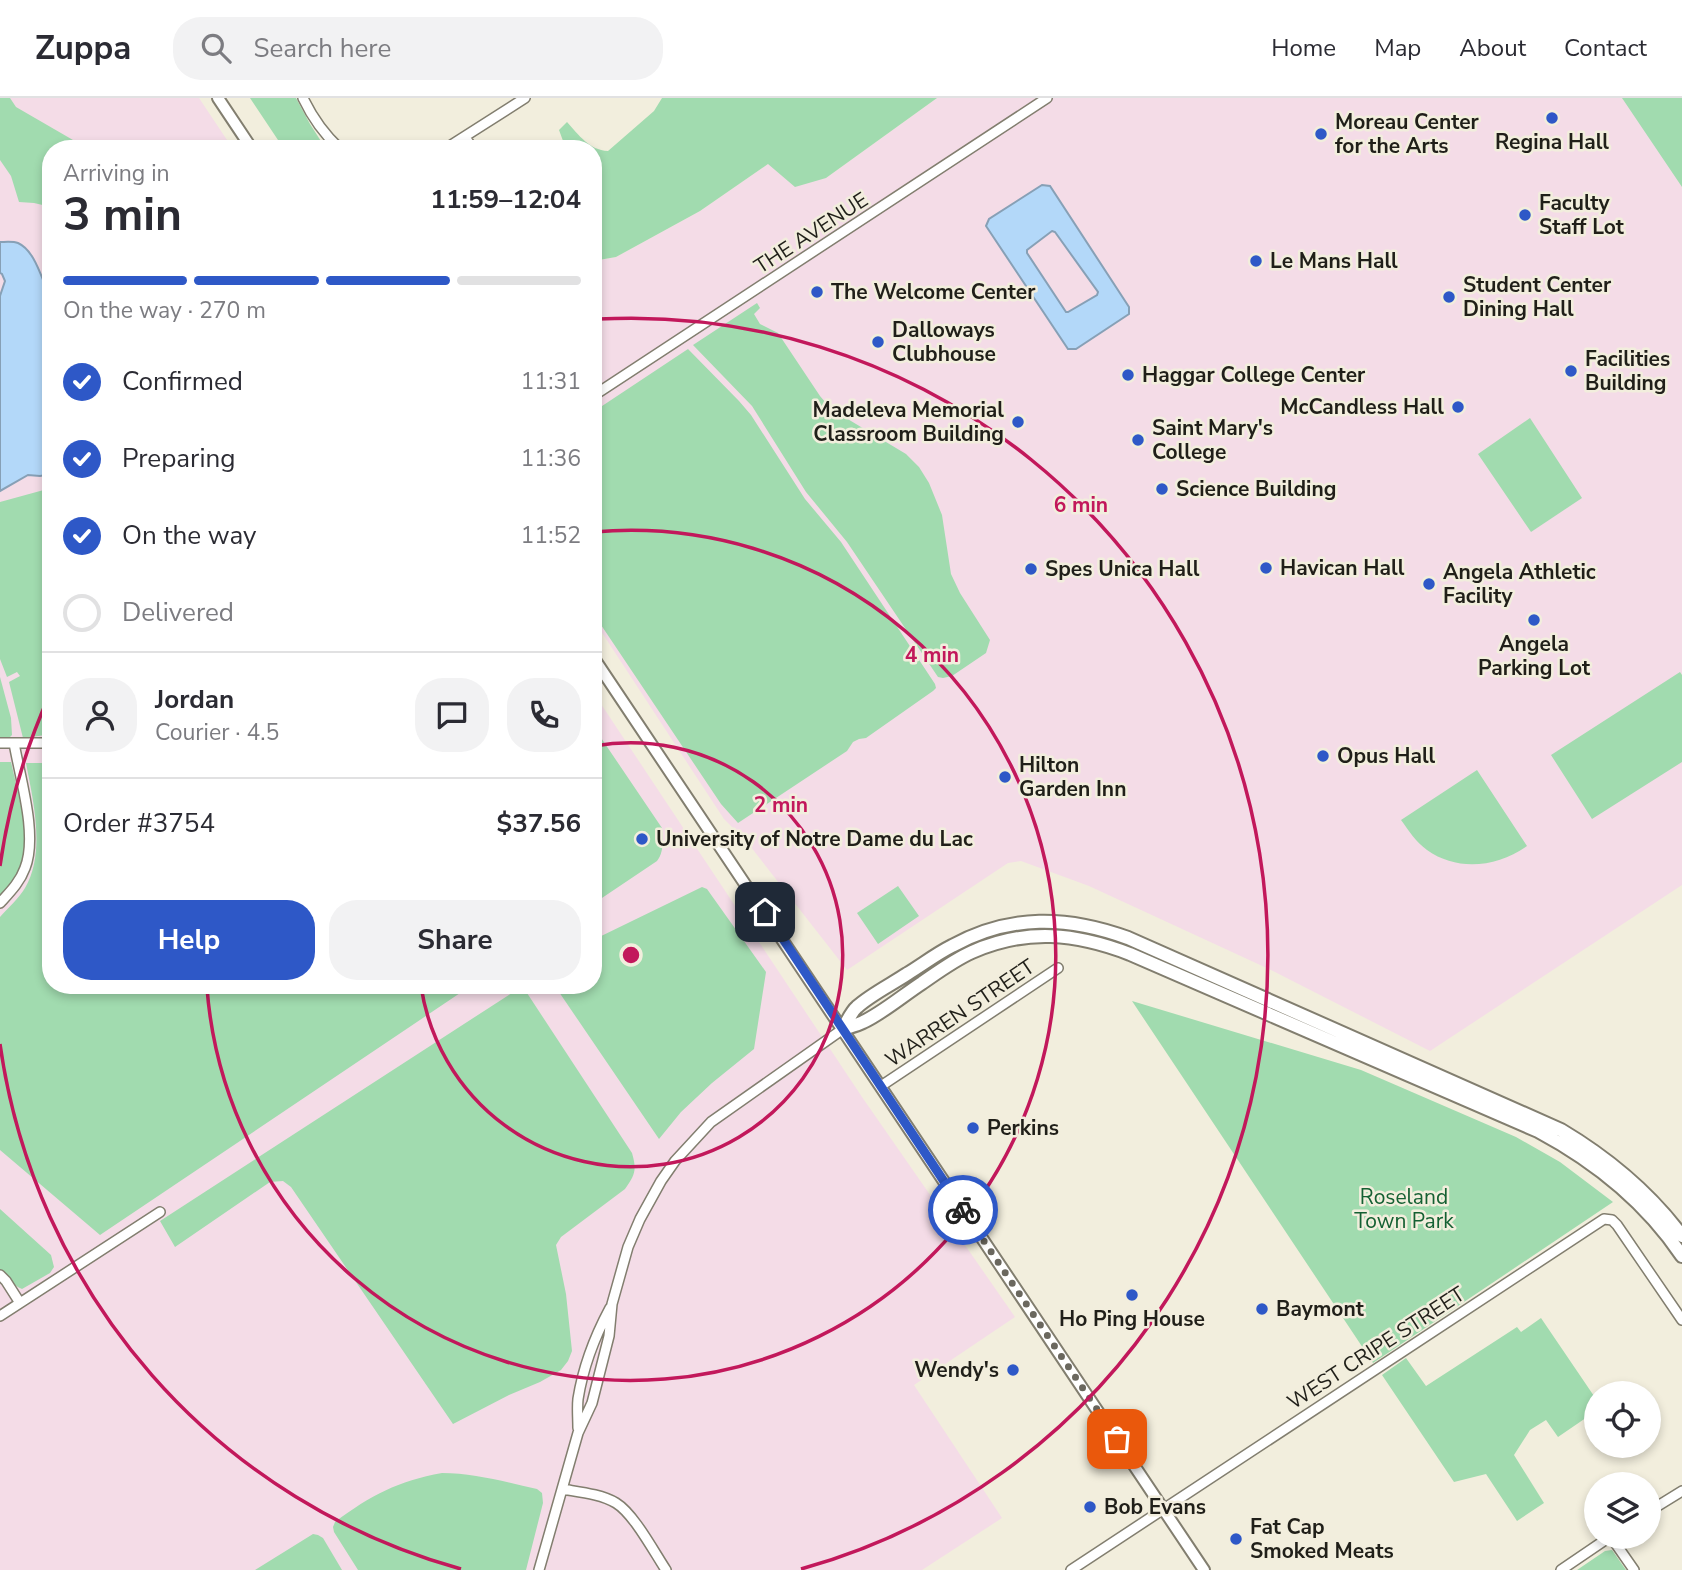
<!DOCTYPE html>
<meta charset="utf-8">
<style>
:root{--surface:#fff;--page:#f2f2f3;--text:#2b2b33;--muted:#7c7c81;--line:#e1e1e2;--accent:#2e58c7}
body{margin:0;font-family:"Nunito Sans",sans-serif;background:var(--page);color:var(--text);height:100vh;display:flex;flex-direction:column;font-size:26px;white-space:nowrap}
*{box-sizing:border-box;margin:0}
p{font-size:23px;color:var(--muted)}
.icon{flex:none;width:38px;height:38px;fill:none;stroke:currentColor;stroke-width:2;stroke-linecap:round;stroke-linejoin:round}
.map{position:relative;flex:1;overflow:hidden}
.details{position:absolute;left:42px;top:42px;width:560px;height:854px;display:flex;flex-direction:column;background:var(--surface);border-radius:28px;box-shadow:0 4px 10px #0003}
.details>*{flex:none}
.fabs{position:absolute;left:1584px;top:1283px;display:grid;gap:14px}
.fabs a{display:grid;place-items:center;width:77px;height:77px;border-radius:50%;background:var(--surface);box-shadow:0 4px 10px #0003;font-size:35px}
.pin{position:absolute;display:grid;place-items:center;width:60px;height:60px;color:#fff;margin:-30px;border-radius:14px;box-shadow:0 4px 10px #0006}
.courier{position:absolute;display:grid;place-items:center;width:70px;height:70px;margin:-35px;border:5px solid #2e58c7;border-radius:50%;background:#fff;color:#222;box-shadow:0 2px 9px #0007}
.head em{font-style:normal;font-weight:700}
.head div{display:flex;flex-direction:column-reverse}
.head{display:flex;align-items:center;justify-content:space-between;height:119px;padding:0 21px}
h1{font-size:46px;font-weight:700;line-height:52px}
.bar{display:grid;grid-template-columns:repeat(4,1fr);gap:10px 7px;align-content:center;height:84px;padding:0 21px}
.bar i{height:9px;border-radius:5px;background:var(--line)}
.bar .current{background:var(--accent)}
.bar p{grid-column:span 4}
.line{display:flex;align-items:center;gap:18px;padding:0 21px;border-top:2px solid var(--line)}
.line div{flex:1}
.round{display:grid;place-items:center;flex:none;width:74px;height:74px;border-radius:28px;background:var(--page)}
ol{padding:0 21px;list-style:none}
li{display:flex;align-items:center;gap:21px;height:77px}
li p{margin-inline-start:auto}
li .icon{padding:7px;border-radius:50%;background:var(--accent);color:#fff;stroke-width:4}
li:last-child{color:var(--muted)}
li i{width:38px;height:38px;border:4px solid var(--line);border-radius:50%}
.button{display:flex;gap:14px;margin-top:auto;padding:14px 21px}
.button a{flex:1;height:80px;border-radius:28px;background:var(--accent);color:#fff;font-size:28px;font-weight:700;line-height:80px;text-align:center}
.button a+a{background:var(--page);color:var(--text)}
header{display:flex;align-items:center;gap:42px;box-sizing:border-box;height:98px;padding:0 35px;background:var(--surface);border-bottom:2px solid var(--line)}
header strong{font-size:33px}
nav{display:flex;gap:38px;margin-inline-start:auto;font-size:24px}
.search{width:490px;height:63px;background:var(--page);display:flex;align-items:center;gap:18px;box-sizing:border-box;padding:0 24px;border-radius:28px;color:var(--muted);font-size:26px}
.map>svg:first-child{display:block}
</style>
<header>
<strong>Zuppa</strong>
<div class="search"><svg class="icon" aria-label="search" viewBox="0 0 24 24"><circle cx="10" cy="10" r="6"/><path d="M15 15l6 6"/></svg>Search here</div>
<nav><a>Home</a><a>Map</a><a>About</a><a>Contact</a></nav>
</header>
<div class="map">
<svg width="1682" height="1472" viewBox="0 0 1682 1472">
<rect width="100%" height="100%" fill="#f2eedd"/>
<path fill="#f4dce7" d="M0,0H199L233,51H51V887H593V594L862,999L1015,1219L914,1287L1002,1420L922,1472H0Z
M937,0H1682V787L1430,953L1271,872L1089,788L1021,763L1008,765L847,872L747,744L724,721L593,521V163L616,159L700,113L768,66L826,80Z"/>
<path fill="#a1dbaf" d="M0,0H10L16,9L73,42L79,51H51V109L34,105L19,104L11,78L0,62Z
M250,0H296L310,26L326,51H284Z
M662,0H937L826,80L795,89L768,66L700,113L616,159L593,163V51H566L559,32L567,24C579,37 589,52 608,53L654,13Z
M1622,0H1682V89Z
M757,205L760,210L754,216L760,226L778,235L820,298L831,311L906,356L919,369L929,385L942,417L951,476L960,495L990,542L986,555L952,578L943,580L938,579L847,444L806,394L752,308L693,247Z
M688,251L739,303L751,317L805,401L841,444L935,586L936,590L933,593L866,640L859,641L853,644L847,653L738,725L721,706L593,515V314Z
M1530,320L1582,400L1531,434L1478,356Z
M51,390V633L46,637L23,640L9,584L20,578L17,574L7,579L0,561V404Z
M1680,574L1682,577V664L1592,721L1551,657Z
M0,579L11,620L12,637L8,641H0Z
M593,628L662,730C663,741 664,754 657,763L593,806Z
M0,664H11C18,696 30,733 22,765C19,776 8,789 0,797Z
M26,665H51V887H472L100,1137L0,1052V819C8,810 19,800 25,790C46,755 33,702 26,665Z
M1477,672L1527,748C1497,769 1458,774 1427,752C1416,744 1409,733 1401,722Z
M898,788L919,818L878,846L857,815Z
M702,789L707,791L766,874L754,951L712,985L681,1014L659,1041L559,894V887H593V842Z
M518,891H522L527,895L632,1055C637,1072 635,1077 625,1091L561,1139L556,1147L566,1196L572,1253L568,1263L561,1272L540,1284L509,1297L453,1326L291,1089L283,1083L270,1084L175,1149L160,1123Z
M1132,903L1361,972L1516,1039L1560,1064L1613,1104L1373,1265Z
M0,1111L51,1157L54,1169L50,1175L22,1191C13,1188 7,1178 0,1172Z
M1541,1220L1596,1301V1313L1558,1339L1546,1322L1530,1332L1514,1357L1544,1405L1517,1423L1486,1376L1454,1384L1382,1277L1406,1260L1426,1288L1517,1229L1521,1234Z
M442,1375C474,1375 506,1384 537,1391L542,1395L543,1405L526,1472H358L334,1434L333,1429L335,1424C371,1397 398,1383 442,1375Z
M313,1436L318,1437L323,1440L342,1472H255Z
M1612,1452L1626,1472H1577L1605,1453Z"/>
<path fill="#b3d8f9" stroke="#87a0b6" stroke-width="2" fill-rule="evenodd" d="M1042,87L1050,88L1129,209V216L1076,251H1068L986,128L989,121ZM1052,133L1055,134L1098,194L1097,197L1068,214H1066L1027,155V152Z
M0,144C5,144 13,143 18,145C36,153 42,184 51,200V376L40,378L28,377L0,393V198L5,183L2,176L0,175Z"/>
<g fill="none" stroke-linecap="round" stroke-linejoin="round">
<defs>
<path id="minor" d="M303,0C312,19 325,37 340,51
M465,39L473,51
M445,51L525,0
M593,298L1047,0
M0,645H51
M0,805C10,794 20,784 25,770C38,737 20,680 14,645
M881,988L1058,870
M0,1177L6,1183L20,1205
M0,1218L160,1114
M578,1330C578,1320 577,1310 578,1301C583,1269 595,1238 610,1210
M562,1391C579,1394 601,1396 616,1405C634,1416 654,1454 666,1472
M1648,1414L1682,1393
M1611,1439L1634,1472
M539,1472L578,1335L592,1305L609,1238L612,1206L628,1149L640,1121L661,1083L675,1063L711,1024L843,931
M1071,1472L1604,1121L1612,1122L1617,1127L1682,1222
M1561,1472L1611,1438"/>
<path id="major" d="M218,0L252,51
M593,559L1204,1472"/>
<path id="highway" d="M843,931C847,924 851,914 857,909C870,897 892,886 907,876C922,867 936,856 952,848C1010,816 1068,818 1128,840L1561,1032C1608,1060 1649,1094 1682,1138
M843,931C849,929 857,927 863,924C881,916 905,896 922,885C938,874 954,862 972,854C1026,830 1076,835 1130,856L1538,1033C1596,1064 1645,1103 1682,1158"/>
</defs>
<use href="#minor" stroke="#827e6f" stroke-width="12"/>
<use href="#major" stroke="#827e6f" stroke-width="14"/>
<use href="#highway" stroke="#827e6f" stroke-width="16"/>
<use href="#minor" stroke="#fff" stroke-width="9"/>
<use href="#major" stroke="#fff" stroke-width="10"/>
<use href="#highway" stroke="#fff" stroke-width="12"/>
</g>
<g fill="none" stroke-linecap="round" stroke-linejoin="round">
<path stroke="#6a675e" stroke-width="7" stroke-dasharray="0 12.6" d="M963,1112L1117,1341"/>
<path stroke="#2e58c7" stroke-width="9" d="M765,814L963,1112"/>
</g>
<g fill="none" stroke="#c2185b" stroke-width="3.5">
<path d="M594 648A212 212 0 1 1 421 888"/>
<path d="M594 434A425 425 0 1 1 207 890"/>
<path d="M461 1471A637 637 0 0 1 0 946M0 768A637 637 0 0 1 49 598M598 221A637 637 0 0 1 801 1471"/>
</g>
<g fill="#2e58c7" stroke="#f2eedd" stroke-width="2.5">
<circle cx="1552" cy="20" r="7"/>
<circle cx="1321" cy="36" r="7"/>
<circle cx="1525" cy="117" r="7"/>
<circle cx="1256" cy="163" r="7"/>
<circle cx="817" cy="194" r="7"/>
<circle cx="1449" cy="199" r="7"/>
<circle cx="878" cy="244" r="7"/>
<circle cx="1571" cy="273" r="7"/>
<circle cx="1128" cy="277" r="7"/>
<circle cx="1458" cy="309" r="7"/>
<circle cx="1018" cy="324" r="7"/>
<circle cx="1138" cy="342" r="7"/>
<circle cx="1162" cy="391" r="7"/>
<circle cx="1266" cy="470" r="7"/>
<circle cx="1031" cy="471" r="7"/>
<circle cx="1429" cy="486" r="7"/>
<circle cx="1534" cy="522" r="7"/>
<circle cx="1323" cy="658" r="7"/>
<circle cx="1005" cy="679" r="7"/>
<circle cx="642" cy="741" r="7"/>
<circle cx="973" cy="1030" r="7"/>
<circle cx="1132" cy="1197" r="7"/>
<circle cx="1262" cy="1211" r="7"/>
<circle cx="1013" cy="1272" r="7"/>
<circle cx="1090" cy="1409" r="7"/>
<circle cx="1236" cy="1441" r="7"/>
</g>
<g text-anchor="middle" stroke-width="5" stroke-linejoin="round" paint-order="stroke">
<g font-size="21" font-weight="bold" fill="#201f19" stroke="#f2eedd" text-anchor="start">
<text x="1335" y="31">Moreau Center<tspan x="1335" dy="24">for the Arts</tspan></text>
<text x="1552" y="51" text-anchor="middle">Regina Hall</text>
<text x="1539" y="112">Faculty<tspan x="1539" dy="24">Staff Lot</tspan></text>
<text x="1270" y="170">Le Mans Hall</text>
<text x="1463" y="194">Student Center<tspan x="1463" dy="24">Dining Hall</tspan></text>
<text x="831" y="201">The Welcome Center</text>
<text x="892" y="239">Dalloways<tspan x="892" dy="24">Clubhouse</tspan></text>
<text x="1585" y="268">Facilities<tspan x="1585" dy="24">Building</tspan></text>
<text x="1142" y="284">Haggar College Center</text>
<text x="1444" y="316" text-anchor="end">McCandless Hall</text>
<text x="1004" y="319" text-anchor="end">Madeleva Memorial<tspan x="1004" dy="24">Classroom Building</tspan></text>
<text x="1152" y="337">Saint Mary's<tspan x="1152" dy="24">College</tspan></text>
<text x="1176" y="398">Science Building</text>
<text x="1280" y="477">Havican Hall</text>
<text x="1045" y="478">Spes Unica Hall</text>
<text x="1443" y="481">Angela Athletic<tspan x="1443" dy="24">Facility</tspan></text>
<text x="1534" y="553" text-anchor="middle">Angela<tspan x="1534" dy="24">Parking Lot</tspan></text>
<text x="1337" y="665">Opus Hall</text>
<text x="1019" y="674">Hilton<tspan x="1019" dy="24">Garden Inn</tspan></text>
<text x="656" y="748">University of Notre Dame du Lac</text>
<text x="987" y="1037">Perkins</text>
<text x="1276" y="1218">Baymont</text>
<text x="1132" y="1228" text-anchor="middle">Ho Ping House</text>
<text x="999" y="1279" text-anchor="end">Wendy's</text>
<text x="1104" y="1416">Bob Evans</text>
<text x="1250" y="1436">Fat Cap<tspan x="1250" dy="24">Smoked Meats</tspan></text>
</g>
<g font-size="21" fill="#201f19" stroke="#f2eedd">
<text transform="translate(811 135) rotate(-33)" y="7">THE AVENUE</text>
<text transform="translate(960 915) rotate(-34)" y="7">WARREN STREET</text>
<text transform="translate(1376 1250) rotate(-33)" y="7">WEST CRIPE STREET</text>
</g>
<g font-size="21" fill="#146032" stroke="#f2eedd">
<text x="1404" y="1106">Roseland<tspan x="1404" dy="24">Town Park</tspan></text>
</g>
</g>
<circle cx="631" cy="857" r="10" fill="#c2185b" stroke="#f2eedd" stroke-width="3.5"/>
<g font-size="21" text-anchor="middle" font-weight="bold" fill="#c2185b" stroke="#f2eedd" stroke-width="5" stroke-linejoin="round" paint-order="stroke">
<text x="1081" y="414">6 min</text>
<text x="932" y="564">4 min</text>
<text x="781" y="714">2 min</text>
</g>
</svg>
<div class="fabs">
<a><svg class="icon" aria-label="locate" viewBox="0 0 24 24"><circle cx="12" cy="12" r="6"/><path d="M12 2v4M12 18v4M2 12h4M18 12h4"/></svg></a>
<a><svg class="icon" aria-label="layers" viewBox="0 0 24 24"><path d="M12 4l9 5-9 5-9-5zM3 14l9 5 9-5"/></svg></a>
</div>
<div class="pin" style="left:1117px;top:1341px;background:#ea580c"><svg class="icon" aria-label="bag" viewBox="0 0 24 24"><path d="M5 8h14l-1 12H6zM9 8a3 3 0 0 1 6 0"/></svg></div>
<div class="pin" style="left:765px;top:814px;background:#1f2937"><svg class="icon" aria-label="home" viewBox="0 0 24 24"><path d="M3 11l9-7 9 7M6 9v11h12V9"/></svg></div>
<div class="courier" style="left:963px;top:1112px"><svg class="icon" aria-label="bike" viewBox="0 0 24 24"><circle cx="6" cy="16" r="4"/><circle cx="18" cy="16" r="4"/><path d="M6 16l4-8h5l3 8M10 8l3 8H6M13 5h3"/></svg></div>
<section class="details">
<div class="head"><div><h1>3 min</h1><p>Arriving in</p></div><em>11:59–12:04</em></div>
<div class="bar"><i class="current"></i><i class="current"></i><i class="current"></i><i></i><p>On the way · 270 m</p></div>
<ol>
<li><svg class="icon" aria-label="check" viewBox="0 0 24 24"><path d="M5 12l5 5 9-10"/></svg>Confirmed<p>11:31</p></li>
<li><svg class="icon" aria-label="check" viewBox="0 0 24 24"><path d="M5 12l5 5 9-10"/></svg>Preparing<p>11:36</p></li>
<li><svg class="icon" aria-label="check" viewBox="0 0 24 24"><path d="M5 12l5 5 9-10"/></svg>On the way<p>11:52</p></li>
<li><i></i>Delivered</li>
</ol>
<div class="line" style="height:126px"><a class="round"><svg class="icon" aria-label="person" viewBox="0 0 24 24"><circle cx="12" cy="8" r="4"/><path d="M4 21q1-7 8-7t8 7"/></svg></a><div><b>Jordan</b><p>Courier · 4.5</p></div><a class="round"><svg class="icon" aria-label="chat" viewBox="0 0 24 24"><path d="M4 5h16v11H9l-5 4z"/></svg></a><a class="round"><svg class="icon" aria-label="phone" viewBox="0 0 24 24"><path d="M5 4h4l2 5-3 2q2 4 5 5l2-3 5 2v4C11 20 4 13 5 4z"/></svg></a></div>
<div class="line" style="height:91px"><div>Order #3754</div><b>$37.56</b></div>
<div class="button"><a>Help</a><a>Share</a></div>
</section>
</div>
